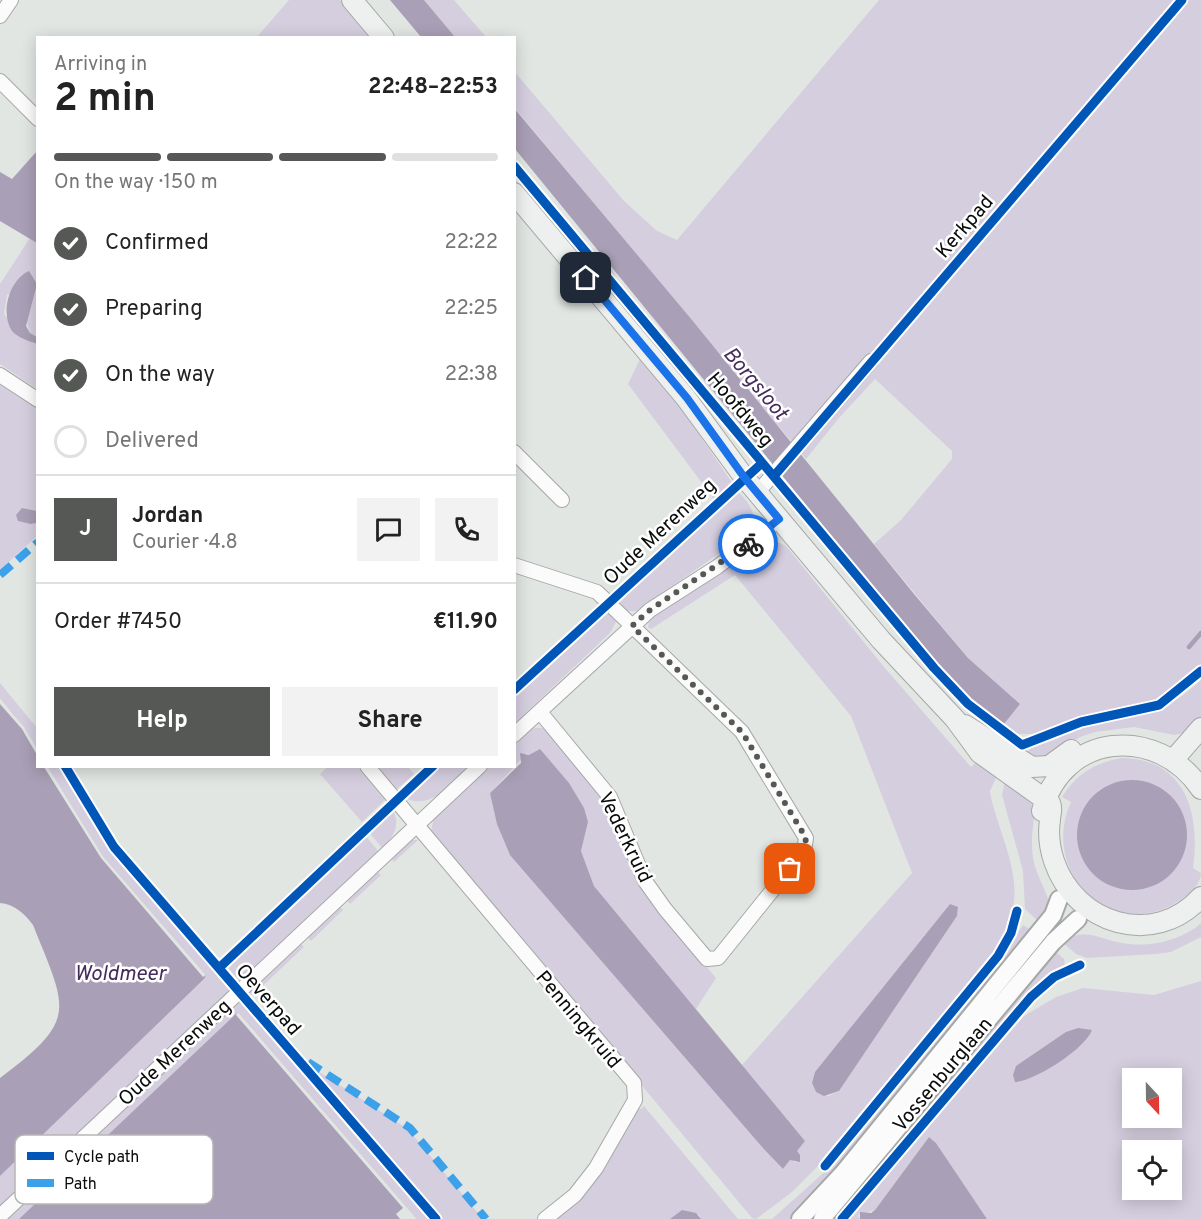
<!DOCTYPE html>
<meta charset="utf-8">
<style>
:root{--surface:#fff;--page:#f2f2f2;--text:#222;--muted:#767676;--line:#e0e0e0;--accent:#565856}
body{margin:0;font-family:Overpass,sans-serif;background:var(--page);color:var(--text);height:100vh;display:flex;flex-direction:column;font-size:22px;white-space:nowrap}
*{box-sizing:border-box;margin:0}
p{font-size:20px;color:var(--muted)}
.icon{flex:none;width:33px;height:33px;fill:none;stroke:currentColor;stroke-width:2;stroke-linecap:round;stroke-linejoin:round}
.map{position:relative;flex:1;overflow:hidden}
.panel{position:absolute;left:36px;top:36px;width:480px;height:732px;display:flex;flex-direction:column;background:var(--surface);border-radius:0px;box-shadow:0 3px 15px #0003}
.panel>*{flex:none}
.needle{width:39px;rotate:158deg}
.tools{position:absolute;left:1122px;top:1068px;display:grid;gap:12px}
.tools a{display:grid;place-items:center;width:60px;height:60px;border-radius:0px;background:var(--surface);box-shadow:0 3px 15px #0003;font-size:30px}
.pin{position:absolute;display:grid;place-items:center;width:51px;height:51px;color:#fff;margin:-26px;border-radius:12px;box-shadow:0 3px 9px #0006}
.courier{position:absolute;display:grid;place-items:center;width:60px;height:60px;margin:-30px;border:4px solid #1a73e8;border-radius:50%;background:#fff;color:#222;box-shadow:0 2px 8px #0007}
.head em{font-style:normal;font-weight:700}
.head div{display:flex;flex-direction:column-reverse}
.head{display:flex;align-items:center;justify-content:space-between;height:102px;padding:0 18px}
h1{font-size:39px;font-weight:700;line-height:45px}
.bar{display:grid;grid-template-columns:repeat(4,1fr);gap:9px 6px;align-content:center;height:72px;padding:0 18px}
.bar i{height:8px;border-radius:4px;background:var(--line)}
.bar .on{background:var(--accent)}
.bar p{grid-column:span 4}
.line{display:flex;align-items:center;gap:15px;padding:0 18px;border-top:2px solid var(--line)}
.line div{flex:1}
.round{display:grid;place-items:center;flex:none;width:63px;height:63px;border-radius:0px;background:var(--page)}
ol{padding:0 18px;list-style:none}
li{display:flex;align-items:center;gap:18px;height:66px}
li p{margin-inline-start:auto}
li .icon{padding:6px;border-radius:50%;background:var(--accent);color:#fff;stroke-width:4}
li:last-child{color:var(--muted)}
li i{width:33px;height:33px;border:3px solid var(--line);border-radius:50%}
.cta{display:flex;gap:12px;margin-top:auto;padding:12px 18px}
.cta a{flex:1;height:69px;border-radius:0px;background:var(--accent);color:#fff;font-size:24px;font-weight:700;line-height:69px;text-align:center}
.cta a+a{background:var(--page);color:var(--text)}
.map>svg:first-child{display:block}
</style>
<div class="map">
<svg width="1201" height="1219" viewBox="0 0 1201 1219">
<rect width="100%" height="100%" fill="#e2e6e3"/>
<path fill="#d5cedf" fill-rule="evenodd" d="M289,0H340L372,37L256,38Z
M424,0H454L486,37H455Z
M879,0H1201V666L1186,681L1163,697L1135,707L1090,714L1043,734H1018L983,714L985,710L1004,724L1020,704L968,658L874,544L901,520L952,459V451L875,379L839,418L806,459L515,108L514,71L624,201L657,231L677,240Z
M30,238L37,243V337L30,333L26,319L37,284L7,295L4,314L21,338L37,344V389L0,364V284Z
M641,357L676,401L733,484L714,499L628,384Z
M0,383L38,409L37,511L22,508L31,524L37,523V536L0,570Z
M738,491C751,506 758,513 749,533L636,611H625L618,603L619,597Z
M773,540L786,546L884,667L971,767L979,759L998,774L990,791L992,802C1010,864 1031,893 994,956L836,1148L792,1192L756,1219L752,1218L431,832L434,816L490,767L514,766L515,744C526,733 532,723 548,730L601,794L648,897L716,978L696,1009L594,886L581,851L588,822L529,755L527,753L490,793L783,1169L791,1159L796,1163V1151L805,1141L742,1065L912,873L851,716L735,575L651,629L648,627L649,622L658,614L743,556ZM950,904L958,908L957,916L839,1091L828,1096L816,1092L812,1083L822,1064Z
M603,612H609L616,622L610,633L515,723V695Z
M1201,680V719L1184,733L1174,735L1134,727L1095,732L1080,737L1052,756L1039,760L1026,752C1034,744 1042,745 1051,741C1066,735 1079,727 1095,723C1144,710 1160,718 1201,680Z
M0,683L37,728V749L24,727L0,698Z
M1121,758C1184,758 1201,811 1193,868L1201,873C1201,883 1191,893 1183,898C1116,947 1038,875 1071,802L1062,797C1076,774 1095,763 1121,758Z
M329,766L357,767L385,800L362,822L320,774Z
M48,767H61L112,850L231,990L0,1207V1176L204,979L205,975L103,856Z
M382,767H408L414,774L396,790L379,770Z
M438,767H469C452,783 431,811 405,798Z
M1005,781C1051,807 1027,815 1033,857C1035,873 1045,887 1049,902L1048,910L1041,924L1025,909L1023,871L1002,795Z
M393,811C401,825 393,838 382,848L369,832Z
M365,835L378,851L240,982L226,965Z
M408,840H418L394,862L390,857Z
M376,870L381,875L350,904L346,899Z
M339,906L343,910L311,941L306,936Z
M1201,923V937L1171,952L1156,954L1087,958L1076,954L1061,941C1090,926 1100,941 1129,944C1152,947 1184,939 1201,923Z
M1023,925L1031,930L834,1175L791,1219H772L830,1167L999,962Z
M299,942L304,947L252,996L248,991Z
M1056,952L1064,959L1065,965L1046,976L1030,991L941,1098L935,1093L1051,953Z
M1201,981V1219H987L936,1143L929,1137L875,1210L858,1215L860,1219H848L1024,1016L1056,997L1083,988L1154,995ZM1132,1078H1172V1118H1132ZM1132,1150H1172V1190H1132Z
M240,998L431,1219H417L238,1013L19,1219H8Z
M304,1062L408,1129L483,1219H440Z
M926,1104L932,1109L836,1219H830Z
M644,1106L738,1219H701L699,1215L682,1210L670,1219H553L637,1108L641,1109Z"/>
<path fill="#a99fb6" d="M390,0H424L455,37H421Z
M514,108L692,320L914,594L968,658L1020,704L1004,724L969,697L938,666L515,149Z
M37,151V243L0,221V172L12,179Z
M29,271L37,284L26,326L30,333L37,337V344C29,341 18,338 12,331C0,313 9,280 29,271Z
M22,508L37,511V523L31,524L18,521L16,515Z
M0,698C18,720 37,738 38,766L48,767L103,856L206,975L204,979L0,1176V1078C79,1019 67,1010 33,925C25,914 14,904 0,903Z
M540,749L569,783L584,808L588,822L581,851L594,886L805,1141L797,1151L800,1155V1162L790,1160L783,1169L763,1148L510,855L497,824L490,793L521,763L520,753L529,755Z
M1077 835a55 55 0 1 1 110 0a55 55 0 1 1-110 0Z
M950,904L958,907L957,916L839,1091L824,1096L816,1092L812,1083L815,1072Z
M238,1012L417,1219H19Z
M1078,1028L1092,1030C1085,1049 1035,1081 1015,1082L1013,1075L1016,1066L1066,1032Z
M929,1137L936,1143L987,1219H860V1212L871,1213L875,1210Z
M682,1210L696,1213L701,1219H670Z"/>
<path fill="#e2e6e3" d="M0,698L24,727L37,749V755L22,729L0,704Z
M44,767H48L103,856L206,975L203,977L101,858Z
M238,1012L417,1219H400L396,1214L403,1208L236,1015Z"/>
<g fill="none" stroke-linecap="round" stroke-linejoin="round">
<path stroke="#a99fb6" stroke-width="4.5" d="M1189,647L1201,633"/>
<defs>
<path id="minor" d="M0,16L11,0
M0,81L38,119
M0,375L38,400
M514,452L562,500
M757,493L871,361
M514,565L597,592L742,732L806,838L804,851L718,958L707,959L665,909L645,881L610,797L540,712
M514,735L650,610L717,567L779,520
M367,766L634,1083L635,1100L596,1168L575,1195L545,1219
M0,1216L480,766"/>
<path id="tertiary" d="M800,1219L843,1173L1053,915L1059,899
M822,1219L1053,942L1078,919"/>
<path id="secondary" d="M352,0L384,38
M514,193L686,398L744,477L881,640L955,719L980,753L1050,803C1053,810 1050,813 1050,820C1048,833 1050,849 1054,861C1075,924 1154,949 1201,897
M965,725L1032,767L1049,766L1071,750
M1174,759L1201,728
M1042,811C1063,732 1157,724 1201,789"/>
</defs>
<use href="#minor" stroke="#a5a8a5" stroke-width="16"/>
<use href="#tertiary" stroke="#a5a8a5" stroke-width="20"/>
<use href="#secondary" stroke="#a5a8a5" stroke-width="22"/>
<use href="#minor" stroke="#fbfbfb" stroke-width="14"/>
<use href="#tertiary" stroke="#fbfbfb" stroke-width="16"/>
<use href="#secondary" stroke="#edf0ee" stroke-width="20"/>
<path stroke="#3ca1e9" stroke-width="8" stroke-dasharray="15 8" stroke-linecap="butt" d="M0,575L38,542
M308,1062L410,1128L486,1219"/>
<defs>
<path id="cycleway" d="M514,166L934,668L968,704L1022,745L1081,722L1159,705L1201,671
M774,476L1182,0
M514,690L762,463
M65,766L114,847L436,1219
M219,968L433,766
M825,1166L998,956L1011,933L1017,911
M842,1219L1031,997L1054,977L1080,965"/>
</defs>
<use href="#cycleway" stroke="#fff" stroke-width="13"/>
<use href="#cycleway" stroke="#0057b8" stroke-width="9"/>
</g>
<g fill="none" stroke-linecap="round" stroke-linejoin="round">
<path stroke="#565856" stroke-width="6" stroke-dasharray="0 10.8" d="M748,544L650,610L632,626L742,732L806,838L804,851L790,869"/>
<path stroke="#1a73e8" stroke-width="8" d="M586,278L687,398L744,477L779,519L748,544"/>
</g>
<g text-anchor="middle" stroke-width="5" stroke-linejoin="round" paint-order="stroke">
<g font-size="20" fill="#0a0c0a" stroke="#fff">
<text transform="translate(964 226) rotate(-49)" y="7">Kerkpad</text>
<text transform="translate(741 409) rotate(50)" y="7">Hoofdweg</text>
<text transform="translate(659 531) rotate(-43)" y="7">Oude Merenweg</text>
<text transform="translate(626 837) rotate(64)" y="7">Vederkruid</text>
<text transform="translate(269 999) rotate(49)" y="7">Oeverpad</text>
<text transform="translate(579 1019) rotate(50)" y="7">Penningkruid</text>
<text transform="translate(174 1052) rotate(-43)" y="7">Oude Merenweg</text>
<text transform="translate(942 1074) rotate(-50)" y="7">Vossenburglaan</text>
</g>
<g font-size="21" font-style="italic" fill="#452c5b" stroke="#fff">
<text transform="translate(756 383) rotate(50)" y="7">Borgsloot</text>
<text x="120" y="980">Woldmeer</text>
</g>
</g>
<rect x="15" y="1135" width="198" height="69" rx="9" fill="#fff" stroke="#b6b6b6" stroke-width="1.5"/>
<rect x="27" y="1152" width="27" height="8" fill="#0057b8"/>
<rect x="27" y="1179" width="27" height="8" fill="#3ca1e9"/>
<g font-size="16" fill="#0a0c0a">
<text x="64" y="1162">Cycle path</text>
<text x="64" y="1189">Path</text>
</g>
</svg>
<div class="tools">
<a><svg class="needle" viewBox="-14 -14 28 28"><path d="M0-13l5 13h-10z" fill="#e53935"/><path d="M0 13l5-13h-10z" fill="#767676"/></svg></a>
<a><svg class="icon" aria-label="locate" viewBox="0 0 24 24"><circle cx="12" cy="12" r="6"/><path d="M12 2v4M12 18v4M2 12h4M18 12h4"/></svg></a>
</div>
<div class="pin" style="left:790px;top:869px;background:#ea580c"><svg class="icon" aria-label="bag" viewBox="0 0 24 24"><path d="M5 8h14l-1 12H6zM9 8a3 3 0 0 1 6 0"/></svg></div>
<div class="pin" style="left:586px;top:278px;background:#1f2937"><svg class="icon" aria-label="home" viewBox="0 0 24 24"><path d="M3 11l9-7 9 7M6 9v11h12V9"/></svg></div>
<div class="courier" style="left:748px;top:544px"><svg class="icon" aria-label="bike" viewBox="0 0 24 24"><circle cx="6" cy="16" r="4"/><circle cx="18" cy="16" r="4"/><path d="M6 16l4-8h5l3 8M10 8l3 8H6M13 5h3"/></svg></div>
<section class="panel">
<div class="head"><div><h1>2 min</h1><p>Arriving in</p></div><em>22:48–22:53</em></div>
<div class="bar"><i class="on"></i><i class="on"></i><i class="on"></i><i></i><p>On the way · 150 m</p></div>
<ol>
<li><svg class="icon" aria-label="check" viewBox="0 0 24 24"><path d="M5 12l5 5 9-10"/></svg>Confirmed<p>22:22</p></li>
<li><svg class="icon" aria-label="check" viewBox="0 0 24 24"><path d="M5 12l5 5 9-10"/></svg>Preparing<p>22:25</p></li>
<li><svg class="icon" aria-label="check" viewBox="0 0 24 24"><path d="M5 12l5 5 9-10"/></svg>On the way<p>22:38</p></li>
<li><i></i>Delivered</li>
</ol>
<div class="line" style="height:108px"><b class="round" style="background:var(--accent);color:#fff">J</b><div><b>Jordan</b><p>Courier · 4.8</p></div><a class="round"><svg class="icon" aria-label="chat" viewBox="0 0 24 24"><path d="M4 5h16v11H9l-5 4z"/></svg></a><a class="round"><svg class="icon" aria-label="phone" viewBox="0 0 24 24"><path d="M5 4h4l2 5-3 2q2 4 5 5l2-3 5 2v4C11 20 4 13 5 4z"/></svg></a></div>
<div class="line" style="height:78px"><div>Order #7450</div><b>€11.90</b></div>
<div class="cta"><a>Help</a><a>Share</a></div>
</section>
</div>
